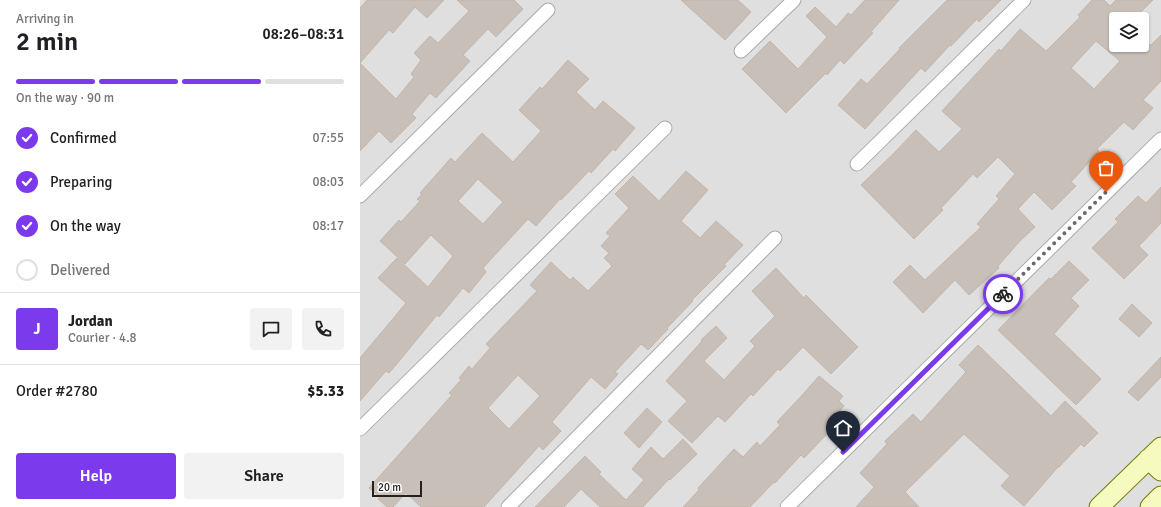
<!DOCTYPE html>
<meta charset="utf-8">
<style>
:root{--surface:#fff;--page:#f2f2f2;--text:#202124;--muted:#757577;--line:#e0e0e0;--accent:#7c3aed}
body{margin:0;font-family:Signika,sans-serif;background:var(--page);color:var(--text);height:100vh;display:flex;flex-direction:column;font-size:15px;white-space:nowrap}
*{box-sizing:border-box;margin:0}
p{font-size:13px;color:var(--muted)}
.icon{flex:none;width:22px;height:22px;fill:none;stroke:currentColor;stroke-width:2;stroke-linecap:round;stroke-linejoin:round}
.map{position:relative;flex:1;overflow:hidden}
.panel{display:flex;flex-direction:column;background:var(--surface);width:360px}
.panel>*{flex:none}
.controls{position:absolute;left:749px;top:12px;display:grid;gap:8px}
.controls a{display:grid;place-items:center;width:40px;height:40px;border-radius:4px;background:var(--surface);box-shadow:0 1px 3px #0004;font-size:20px}
.scale{position:absolute;left:12px;bottom:10px;width:50px;box-sizing:border-box;padding-left:4px;border:2px solid #222;border-top:0;font-size:11px;line-height:14px;white-space:nowrap;color:#222;-webkit-text-stroke:3px #fff;paint-order:stroke}
.pin{position:absolute;display:grid;place-items:center;width:34px;height:34px;color:#fff;margin:-41px -17px;border-radius:50% 50% 50% 0;rotate:-45deg;box-shadow:0 0 4px #0007}
.pin .icon{rotate:45deg}
.courier{position:absolute;display:grid;place-items:center;width:40px;height:40px;margin:-20px;border:3px solid #7c3aed;border-radius:50%;background:#fff;color:#222;box-shadow:0 1px 5px #0007}
.summary em{font-style:normal;font-weight:600}
.summary div{display:flex;flex-direction:column-reverse}
.summary{display:flex;align-items:center;justify-content:space-between;height:68px;padding:0 16px}
h1{font-size:26px;font-weight:600;line-height:30px}
.bar{display:grid;grid-template-columns:repeat(4,1fr);gap:6px 4px;align-content:center;height:48px;padding:0 16px}
.bar i{height:5px;border-radius:3px;background:var(--line)}
.bar .current{background:var(--accent)}
.bar p{grid-column:span 4}
.line{display:flex;align-items:center;gap:10px;padding:0 16px;border-top:1px solid var(--line)}
.line div{flex:1}
.round{display:grid;place-items:center;flex:none;width:42px;height:42px;border-radius:4px;background:var(--page)}
ol{padding:0 16px;list-style:none}
li{display:flex;align-items:center;gap:12px;height:44px}
li p{margin-inline-start:auto}
li .icon{padding:4px;border-radius:50%;background:var(--accent);color:#fff;stroke-width:4}
li:last-child{color:var(--muted)}
li i{width:22px;height:22px;border:2px solid var(--line);border-radius:50%}
.button{display:flex;gap:8px;margin-top:auto;padding:8px 16px}
.button a{flex:1;height:46px;border-radius:4px;background:var(--accent);color:#fff;font-size:16px;font-weight:600;line-height:46px;text-align:center}
.button a+a{background:var(--page);color:var(--text)}
main{display:flex;flex:1;min-height:0}
.map>svg:first-child{display:block}
</style>
<main>
<section class="panel">
<div class="summary"><div><h1>2 min</h1><p>Arriving in</p></div><em>08:26–08:31</em></div>
<div class="bar"><i class="current"></i><i class="current"></i><i class="current"></i><i></i><p>On the way · 90 m</p></div>
<ol>
<li><svg class="icon" aria-label="check" viewBox="0 0 24 24"><path d="M5 12l5 5 9-10"/></svg>Confirmed<p>07:55</p></li>
<li><svg class="icon" aria-label="check" viewBox="0 0 24 24"><path d="M5 12l5 5 9-10"/></svg>Preparing<p>08:03</p></li>
<li><svg class="icon" aria-label="check" viewBox="0 0 24 24"><path d="M5 12l5 5 9-10"/></svg>On the way<p>08:17</p></li>
<li><i></i>Delivered</li>
</ol>
<div class="line" style="height:72px"><b class="round" style="background:var(--accent);color:#fff">J</b><div><b>Jordan</b><p>Courier · 4.8</p></div><a class="round"><svg class="icon" aria-label="chat" viewBox="0 0 24 24"><path d="M4 5h16v11H9l-5 4z"/></svg></a><a class="round"><svg class="icon" aria-label="phone" viewBox="0 0 24 24"><path d="M5 4h4l2 5-3 2q2 4 5 5l2-3 5 2v4C11 20 4 13 5 4z"/></svg></a></div>
<div class="line" style="height:52px"><div>Order #2780</div><b>$5.33</b></div>
<div class="button"><a>Help</a><a>Share</a></div>
</section>
<div class="map">
<svg width="801" height="507" viewBox="0 0 801 507">
<rect width="100%" height="100%" fill="#f2efe9"/>
<path fill="#e0dfdf" fill-rule="evenodd" d="M0,0H801V507H0ZM756,19H782V45H756Z"/>
<path fill="#c7bfb8" stroke="#c4b6ab" fill-rule="evenodd" d="M7,0H84L67,18L55,7L33,33L29,30L0,63L36,99L54,77L51,74L61,60L54,53L70,36L78,43L109,11L97,0H154L163,9L136,37L128,29L103,55L110,61L76,98L70,93L52,114L56,118L31,143L19,131L0,151V8Z
M321,0H378L391,12L365,40Z
M505,0H539L511,32L513,33L484,64L480,60L467,75L466,73L426,113L382,69L410,41L438,69L467,37L446,16L455,7L476,27L488,13L491,15Z
M587,0H641L619,22L617,19L591,46L590,45L565,72L561,68L505,129L478,105L501,79L507,84L540,49L539,48Z
M732,0H744L750,6L756,0H793L774,19H756V45H791L801,35V81L783,100L793,108L773,130L764,122L737,149L739,151L711,182L716,186L692,210L674,192L658,209L675,227L660,241L638,266L639,268L609,295L595,280L563,313L533,282L550,265L565,280L621,227L617,224L639,199L636,196L655,174L638,157L617,178L613,174L581,208L583,210L554,239L501,185L535,152L556,130L579,152L602,129L582,111L639,49L641,51L660,29L686,51L720,17L718,15ZM736,41L760,61L734,89L711,68Z
M208,60L229,79L216,92L235,110L243,101L275,128L255,151L253,149L231,173L229,171L201,200L200,199L176,226L168,219L123,268L126,272L109,293L103,288L79,317L77,315L36,365L29,373L26,371L0,401V358L46,303L18,278L37,258L68,287L93,256L71,235L45,264L20,241L39,220L41,222L60,201L57,199L62,194L60,193L91,158L95,162L122,133L153,162L181,131L159,110L180,87L182,89ZM118,179L143,202L123,224L98,201Z
M326,171L348,190L321,221L340,238L356,221L383,245L364,265L366,266L332,300L333,301L307,328L308,329L288,350L281,344L255,372L258,374L245,389L231,377L192,422L201,431L183,450L179,446L124,507H61L46,493L33,507H27L18,499L20,497L9,488L92,395L89,393L101,380L99,378L109,366L112,369L130,348L126,344L177,291L170,285L191,262L210,280L213,277L228,291L252,266L244,258L249,253L241,246L250,236L246,233L269,208L255,194L273,176L299,201ZM158,375L180,396L149,429L128,408Z
M801,187V223L779,246L788,255L764,279L732,248L758,222L755,219L778,196L786,203Z
M709,261L729,280L711,298L719,306L694,334L741,379L716,405L638,330L689,278L691,279Z
M416,268L444,298L446,295L498,347L471,374L443,347L420,371L418,369L393,396L391,394L365,422L358,416L332,443L308,421L327,401L306,381L342,341L341,340L356,326L367,338L344,361L364,380L395,346L390,341L415,316L392,291Z
M772,304L792,323L779,337L759,319Z
M618,345L691,416L705,401L738,433L724,447L721,444L699,467H698L664,506L641,486L650,476L604,434L545,492L559,507H496L514,487L500,473L527,444L525,441L553,414L561,422L606,372L599,365Z
M801,357V377L778,401L768,392Z
M459,376L483,396L479,401L484,406L479,412L482,415L469,432L444,458L441,455L415,483L414,482L390,507H323L339,490L338,488L374,449L383,457L397,442L400,446L420,425L417,422L445,392Z
M287,408L302,422L279,448L264,433Z
M323,439L337,454L310,480L309,479L283,507H240L221,489L204,507H175L225,456L241,472L239,474L266,500L284,480L272,469L291,447L303,459Z"/>
<g fill="none" stroke-linecap="round" stroke-linejoin="round">
<defs>
<path id="street" d="M381,51L434,0
M497,164L664,0
M0,196L188,10
M0,429L305,128
M148,507L415,238
M427,507L801,139"/>
<path id="secondary" d="M788,459L801,471
M739,507L801,447
M790,507L801,496"/>
</defs>
<use href="#street" stroke="#a9a9a9" stroke-width="15"/>
<use href="#secondary" stroke="#707d05" stroke-width="21"/>
<use href="#street" stroke="#fff" stroke-width="13"/>
<use href="#secondary" stroke="#f7fabf" stroke-width="19"/>
</g>
<g fill="none" stroke-linecap="round" stroke-linejoin="round">
<path stroke="#6b6a68" stroke-width="4" stroke-dasharray="0 7.2" d="M643,294L746,192"/>
<path stroke="#7c3aed" stroke-width="5" d="M483,452L643,294"/>
</g>
</svg>
<div class="controls">
<a><svg class="icon" aria-label="layers" viewBox="0 0 24 24"><path d="M12 4l9 5-9 5-9-5zM3 14l9 5 9-5"/></svg></a>
</div>
<div class="scale">20 m</div>
<div class="pin" style="left:746px;top:192px;background:#ea580c"><svg class="icon" aria-label="bag" viewBox="0 0 24 24"><path d="M5 8h14l-1 12H6zM9 8a3 3 0 0 1 6 0"/></svg></div>
<div class="pin" style="left:483px;top:452px;background:#1f2937"><svg class="icon" aria-label="home" viewBox="0 0 24 24"><path d="M3 11l9-7 9 7M6 9v11h12V9"/></svg></div>
<div class="courier" style="left:643px;top:294px"><svg class="icon" aria-label="bike" viewBox="0 0 24 24"><circle cx="6" cy="16" r="4"/><circle cx="18" cy="16" r="4"/><path d="M6 16l4-8h5l3 8M10 8l3 8H6M13 5h3"/></svg></div>
</div>
</main>
